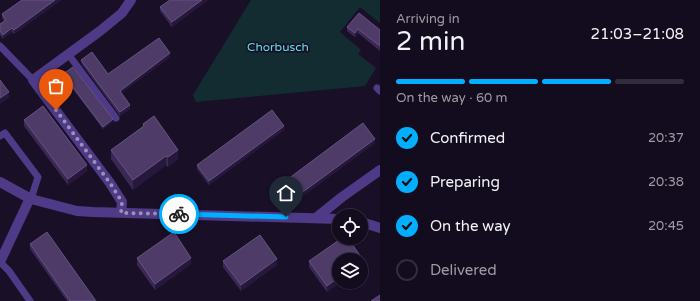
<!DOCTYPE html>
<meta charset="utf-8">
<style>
:root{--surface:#130c1e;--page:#1c1527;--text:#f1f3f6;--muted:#9d9ba4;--line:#322c3c;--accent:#02aeff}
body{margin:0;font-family:"Varela Round",sans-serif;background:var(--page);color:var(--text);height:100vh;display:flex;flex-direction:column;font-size:15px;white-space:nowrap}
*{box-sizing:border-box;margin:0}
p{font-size:13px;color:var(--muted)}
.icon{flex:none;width:22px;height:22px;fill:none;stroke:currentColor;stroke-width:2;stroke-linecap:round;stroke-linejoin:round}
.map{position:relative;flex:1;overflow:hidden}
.panel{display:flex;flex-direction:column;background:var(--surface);width:320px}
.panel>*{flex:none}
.tools{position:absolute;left:332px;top:209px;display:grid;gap:8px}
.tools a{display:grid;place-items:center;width:36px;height:36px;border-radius:50%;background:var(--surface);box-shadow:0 1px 3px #0004,0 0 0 1px var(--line);font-size:20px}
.pin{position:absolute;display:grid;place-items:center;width:34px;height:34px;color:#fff;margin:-41px -17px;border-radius:50% 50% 50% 0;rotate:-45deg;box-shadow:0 0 4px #0007}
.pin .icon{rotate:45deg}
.courier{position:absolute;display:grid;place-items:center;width:40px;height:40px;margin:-20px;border:3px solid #02aeff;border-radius:50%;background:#fff;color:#222;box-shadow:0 1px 5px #0007}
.overview em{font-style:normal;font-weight:600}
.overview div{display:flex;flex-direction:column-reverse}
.overview{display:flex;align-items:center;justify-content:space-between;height:68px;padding:0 16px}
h1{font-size:26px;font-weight:600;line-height:30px}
.bar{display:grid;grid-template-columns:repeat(4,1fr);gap:6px 4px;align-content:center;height:48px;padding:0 16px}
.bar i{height:5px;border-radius:3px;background:var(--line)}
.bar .active{background:var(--accent)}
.bar p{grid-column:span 4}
ol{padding:0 16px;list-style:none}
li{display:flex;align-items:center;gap:12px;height:44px}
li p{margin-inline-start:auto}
li .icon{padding:4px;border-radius:50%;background:var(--accent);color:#111;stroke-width:4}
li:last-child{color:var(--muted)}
li i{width:22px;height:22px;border:2px solid var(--line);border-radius:50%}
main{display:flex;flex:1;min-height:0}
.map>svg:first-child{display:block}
</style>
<main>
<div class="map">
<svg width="380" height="301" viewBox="0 0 380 301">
<rect width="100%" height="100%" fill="#191028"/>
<path fill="#122c32" d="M251,0H380V23L360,7L340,32L361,50L358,54L376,68L365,86L196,102L193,95Z"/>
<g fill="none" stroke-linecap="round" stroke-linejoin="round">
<path stroke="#4e3a87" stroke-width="7" d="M0,46L33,80
M68,54L116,118
M377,88L380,91
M0,136L5,133L38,177L31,199
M0,262L9,271L30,301"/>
<path stroke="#4e3a87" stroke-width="10" d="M0,182L31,199L77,211L93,212L339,219
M121,213L122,202L110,183L33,80L100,31L122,13L131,0
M316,218L342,197L380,170
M361,222L371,225L380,228
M0,262L30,198"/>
</g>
<path fill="#3c2856" d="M22,0H61L14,34L12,32L3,39L0,35V24L4,21L2,18V14Z
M170,0H208L172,27L160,11V7Z
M347,27L380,30V51L358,33L355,37L347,31Z
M170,57L121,93L130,109L120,116L81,63V60L108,74Z
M63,74L113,122L103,129L63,76Z
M24,120L87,171L68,185L24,126Z
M143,124L178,159L168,167L166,165L133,190L111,159V150L143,126Z
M284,130L209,185L197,169V165Z
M375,143L300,198L288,183V179Z
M30,244L96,301H67L30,249Z
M137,258L191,264L155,290L137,265Z
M223,261L277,265L241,291L223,267Z
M309,261L363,266L327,292L309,267Z"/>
<path fill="#26173c" d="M55,0H61L14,34V30Z
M202,0H208L172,27V22Z
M12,28V32L3,39V35Z
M358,29V33L355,37V33Z
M170,53V57L120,94V91Z
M9,92V98L0,104V98Z
M130,105V109L120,116V112Z
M113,119V122L103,129V127Z
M284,126V130L209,185V181Z
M375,139V143L300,198V194Z
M178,150V159L168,167V157Z
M166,156V165L133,190V180Z
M87,165V171L68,185V179Z
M191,258V264L155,290V284Z
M277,259V265L241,291V285Z
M363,260V266L361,268V261Z
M339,277V282H341L327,292V286Z"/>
<path fill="#4e3b68" stroke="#655380" d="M22,0H55L14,30L12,28L3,35L0,31V24L6,20L2,14Z
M170,0H202L172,22L160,7Z
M359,13L380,30V46L358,29L355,33L347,27Z
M159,38L170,53L120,91L130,105L120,112L81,60L92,52L108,74Z
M73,67L113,119L103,127L63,74Z
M0,80L9,92L0,98Z
M43,106L87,165L68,179L24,120Z
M272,110L284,126L209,181L197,165Z
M154,116L178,150L168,157L166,156L133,180L111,150L144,126L143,124Z
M363,123L375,139L300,194L288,179Z
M47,232L96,301H70L30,244Z
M174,232L191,258L155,284L137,258Z
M260,235L277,259L241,285L223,261Z
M342,238H348L363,260L361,261V260H339V277L327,286L309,261Z
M380,295V301H371Z"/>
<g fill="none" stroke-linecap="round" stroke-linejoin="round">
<path stroke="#9d91b4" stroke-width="4" stroke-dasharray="0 7.2" d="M56,110L110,183L122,202L121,213L179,214"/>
<path stroke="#02aeff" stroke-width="5" d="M179,214L286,217"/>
</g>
<g text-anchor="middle" stroke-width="3.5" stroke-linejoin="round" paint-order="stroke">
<g font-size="12" fill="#60e1dd" stroke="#191028">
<text x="278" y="51">Chorbusch</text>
</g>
</g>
</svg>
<div class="tools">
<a><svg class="icon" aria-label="locate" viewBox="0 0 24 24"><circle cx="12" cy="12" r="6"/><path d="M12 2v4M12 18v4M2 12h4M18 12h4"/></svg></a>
<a><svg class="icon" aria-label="layers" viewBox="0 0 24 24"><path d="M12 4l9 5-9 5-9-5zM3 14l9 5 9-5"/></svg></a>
</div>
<div class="pin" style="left:56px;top:110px;background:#ea580c"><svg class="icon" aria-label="bag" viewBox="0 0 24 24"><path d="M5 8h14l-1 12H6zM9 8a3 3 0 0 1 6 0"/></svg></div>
<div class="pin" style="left:286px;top:217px;background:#1f2937"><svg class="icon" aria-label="home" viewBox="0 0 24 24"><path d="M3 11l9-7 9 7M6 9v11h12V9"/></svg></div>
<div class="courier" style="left:179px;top:214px"><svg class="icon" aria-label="bike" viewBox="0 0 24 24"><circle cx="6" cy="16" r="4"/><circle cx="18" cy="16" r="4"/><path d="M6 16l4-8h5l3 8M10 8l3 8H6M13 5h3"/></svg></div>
</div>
<section class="panel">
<div class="overview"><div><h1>2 min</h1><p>Arriving in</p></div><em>21:03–21:08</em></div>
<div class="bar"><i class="active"></i><i class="active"></i><i class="active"></i><i></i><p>On the way · 60 m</p></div>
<ol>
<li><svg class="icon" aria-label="check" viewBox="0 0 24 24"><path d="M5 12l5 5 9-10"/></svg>Confirmed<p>20:37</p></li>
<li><svg class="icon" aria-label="check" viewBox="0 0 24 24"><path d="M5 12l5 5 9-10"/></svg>Preparing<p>20:38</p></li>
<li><svg class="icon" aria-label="check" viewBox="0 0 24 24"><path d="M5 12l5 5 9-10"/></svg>On the way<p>20:45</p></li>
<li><i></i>Delivered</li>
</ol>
</section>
</main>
